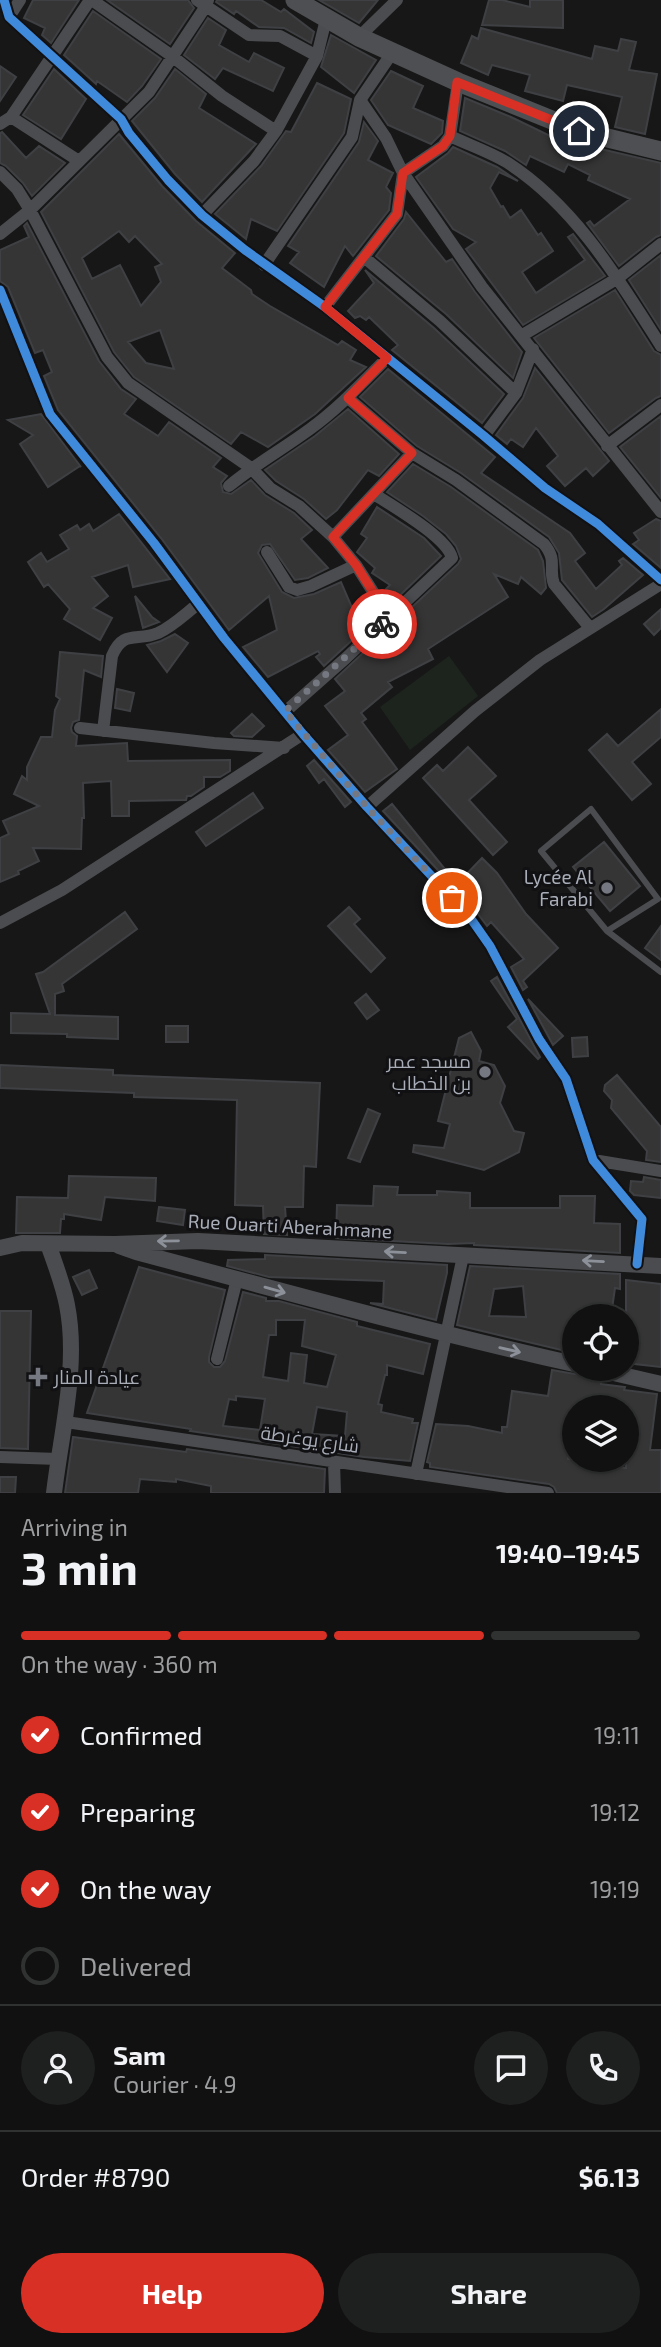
<!DOCTYPE html>
<meta charset="utf-8">
<style>
:root{--surface:#111;--page:#1e1f1f;--text:#f1f3f6;--muted:#9c9d9f;--line:#303131;--accent:#d93025}
body{margin:0;font-family:"Exo 2",Cairo,sans-serif;background:var(--page);color:var(--text);height:100vh;display:flex;flex-direction:column;font-size:26px;white-space:nowrap}
*{box-sizing:border-box;margin:0}
p{font-size:23px;color:var(--muted)}
.icon{flex:none;width:38px;height:38px;fill:none;stroke:currentColor;stroke-width:2;stroke-linecap:round;stroke-linejoin:round}
.map{position:relative;height:1493px;overflow:hidden}
.details{display:flex;flex-direction:column;background:var(--surface);flex:1}
.details>*{flex:none}
.buttons{position:absolute;left:562px;top:1304px;display:grid;gap:14px}
.buttons a{display:grid;place-items:center;width:77px;height:77px;border-radius:50%;background:var(--surface);box-shadow:0 2px 5px #0004,0 0 0 2px var(--line);font-size:35px}
.pin{position:absolute;display:grid;place-items:center;width:60px;height:60px;color:#fff;margin:-30px;border:4px solid #fff;border-radius:50%;box-shadow:0 2px 7px #0007}
.courier{position:absolute;display:grid;place-items:center;width:70px;height:70px;margin:-35px;border:5px solid #d93025;border-radius:50%;background:#fff;color:#222;box-shadow:0 2px 9px #0007}
.head em{font-style:normal;font-weight:700}
.head div{display:flex;flex-direction:column-reverse}
.head{display:flex;align-items:center;justify-content:space-between;height:119px;padding:0 21px}
h1{font-size:46px;font-weight:700;line-height:52px}
.bar{display:grid;grid-template-columns:repeat(4,1fr);gap:10px 7px;align-content:center;height:84px;padding:0 21px}
.bar i{height:9px;border-radius:5px;background:var(--line)}
.bar .selected{background:var(--accent)}
.bar p{grid-column:span 4}
.line{display:flex;align-items:center;gap:18px;padding:0 21px;border-top:2px solid var(--line)}
.line div{flex:1}
.round{display:grid;place-items:center;flex:none;width:74px;height:74px;border-radius:37px;background:var(--page)}
ol{padding:0 21px;list-style:none}
li{display:flex;align-items:center;gap:21px;height:77px}
li p{margin-inline-start:auto}
li .icon{padding:7px;border-radius:50%;background:var(--accent);color:#fff;stroke-width:4}
li:last-child{color:var(--muted)}
li i{width:38px;height:38px;border:4px solid var(--line);border-radius:50%}
.button{display:flex;gap:14px;margin-top:auto;padding:14px 21px}
.button a{flex:1;height:80px;border-radius:42px;background:var(--accent);color:#fff;font-size:28px;font-weight:700;line-height:80px;text-align:center}
.button a+a{background:var(--page);color:var(--text)}
.map>svg:first-child{display:block}
</style>
<div class="map">
<svg width="661" height="1493" viewBox="0 0 661 1493">
<rect width="100%" height="100%" fill="#171717"/>
<path fill="#1d241e" d="M449,656L478,696L410,750L380,707Z"/>
<path fill="#353536" stroke="#3f4043" stroke-width="2" fill-rule="evenodd" d="M33,0H79L51,43L42,35L45,28L24,18Z
M107,0H188L194,8L170,44Z
M217,0H261L281,12L284,9L314,32L311,43L284,28L259,27L236,11L234,14L216,2Z
M319,0H378L359,23Z
M489,0H502L530,7V0H563V28L482,25Z
M93,11L161,59L142,86L127,102L97,81L96,84L64,55Z
M208,18L226,30L219,45L249,62L254,53L284,68L273,91L223,68L215,79L184,55Z
M481,28L592,59L595,46L618,51L621,39L636,42L629,70L657,74L645,134L615,127L622,97L567,85L563,101L525,91L530,75L492,65L488,75L461,63L472,36L478,39Z
M331,35L376,60L354,93L321,67Z
M0,66L16,77L0,101Z
M54,69L86,99L61,139L23,115Z
M175,69L206,94L199,108L256,144L202,202L175,174L132,121L155,98Z
M391,71L423,86L413,108L443,121L442,133L431,144L388,125L371,100Z
M317,83L351,99L344,133L277,231L251,219L246,239L215,214L261,166L286,131L291,132Z
M465,98L511,117L577,149L579,144L661,163V235L656,237L619,266L587,223L590,221L594,226L630,199L588,180L590,175L568,164L564,172L530,156L526,165L505,151L460,131Z
M364,122L378,141L368,160L393,173L386,187L391,193L389,210L353,256L345,246L324,287L290,263L299,252L288,246L359,142Z
M2,132L26,158L39,146L65,163L32,196L23,183L6,166L0,163V133Z
M119,134L162,186L196,221L235,253L222,268L251,290L252,294L270,306L338,345L342,341L356,350L350,360L366,367L315,414L268,447L241,432L231,444L134,377L114,352L41,212ZM119,231L129,242L135,236L162,264L155,267L161,282L141,306L120,265L92,279L82,258ZM160,330L174,369L146,363L128,342Z
M453,147L497,167L518,181L499,172L490,188L501,207L503,206L510,218L521,210L538,235L541,233L553,251L522,272L536,293L585,260L568,237L573,234L605,276L523,325L466,249L476,242L453,229L416,177L448,153Z
M406,212L446,262L452,259L475,292L522,352L513,378L446,314L376,256L404,219Z
M27,223L99,361L121,389L136,399L124,414L158,436L169,422L221,458L213,467L227,476L221,483L223,492L231,494L251,480L265,495L294,513L312,530L301,539L328,568L308,578L295,580L270,544L262,545L258,553L282,592L294,598L314,594L341,582L362,631L324,666L316,657L320,654L318,651L268,677L243,647L277,630L269,596L229,630L161,538L58,410L44,376L52,372L43,350L35,353L8,287L0,281V250L29,237L24,226Z
M661,255V330L629,280Z
M365,270L434,328L504,394L482,423L392,350L398,345L369,317L366,320L360,316L355,318L348,311L374,283Z
M615,290L654,351L661,355V396L656,398L609,433L534,338Z
M535,368L609,461L593,476L586,468L565,486L547,466L558,456L536,428L523,447L511,439L507,444L496,435L523,398Z
M388,369L495,457L481,473L570,533L585,553L575,561L596,589L622,565L619,561L623,558L643,575L604,609L592,617L562,580L559,553L549,537L461,473L417,446L360,397Z
M348,409L399,454L379,476L368,470L337,510L326,519L304,499L276,481L265,470L315,436Z
M41,414L81,467L80,466L48,487L20,444L33,435L8,420Z
M661,416V498L620,447Z
M413,464L451,487L538,550L543,561L546,588L541,594L521,577L518,584L494,574L508,597L428,649L433,659L388,682L392,687L361,713L366,719L362,722L397,769L365,792L328,750L348,735L325,706L345,691L335,679L458,564L461,559L456,546L446,534L423,516L387,492Z
M377,507L424,538L441,556L396,599L386,589L390,585L372,573L375,568L357,552L367,538L361,534Z
M119,514L170,579L133,587L128,565L92,577L108,596L93,608L112,618L100,640L64,619L70,609L48,584L44,587L28,562L41,553L47,562L69,549L60,535L77,525L80,530L89,524L93,531Z
M656,519L661,521V568L633,544L639,540L634,533Z
M135,596L152,617L159,622L143,628Z
M661,609V628L654,635L644,624Z
M175,634L188,643L167,672L147,645L161,641Z
M60,652L103,656L101,677L84,670L79,720L73,722L71,728L72,732L77,736L76,746L127,743L128,761L230,760V771L220,777H204V787L191,796H187L186,800L129,801V816H112L111,781L83,783L84,818H82L81,849L33,848L39,861L18,871L19,874L0,882V838L9,834L3,821L39,806L14,794L22,776L27,780V767L41,737H52L55,710L60,699L56,696Z
M117,689L134,693L130,711L115,708Z
M661,709V737L632,762L651,784L632,800L589,750L607,734L618,746Z
M252,714L264,726L252,737L234,736L231,733Z
M468,747L496,776L469,800L507,842L493,855L423,778L437,765L443,771Z
M314,760L351,802L345,807L324,779L319,783L307,766Z
M253,793L263,808L206,846L196,832Z
M392,804L457,884L482,858L497,873L526,914L558,948L523,981L527,987L523,990L511,967L524,959L491,922L487,926L475,910L383,811Z
M604,842L640,886L610,911L573,867Z
M349,907L360,919L354,924L385,958L371,972L328,926Z
M125,912L137,929L62,984L64,991L55,994V1015L118,1017V1039L67,1037V1034L11,1033V1013L50,1014L36,974L43,972Z
M661,926V960L645,948Z
M497,977L540,1057L538,1059L508,1027L517,1019L491,981Z
M366,994L379,1010L367,1019L355,1003Z
M528,999L563,1036L553,1045L547,1034Z
M166,1026H188V1042H166Z
M471,1032L481,1051L479,1061L494,1065L505,1086L500,1103L514,1131L524,1133L519,1152L484,1170L413,1152L414,1145L444,1148L450,1124L438,1121L459,1038Z
M587,1037L588,1056L573,1057L572,1038Z
M0,1065L113,1070V1075L320,1083L316,1167L304,1166L303,1207H285L287,1235L264,1234L263,1206L235,1205L237,1100L134,1097V1093L0,1088Z
M617,1075L661,1127V1162L646,1160L647,1151L611,1108L612,1100L604,1091L605,1085Z
M368,1109L380,1114L360,1162L348,1158Z
M69,1176L156,1178L155,1201L105,1197L101,1220L64,1214V1219H61L60,1233H16L17,1197L68,1198Z
M644,1177L661,1180V1198L634,1195L630,1191L631,1181L643,1182Z
M374,1186L398,1187L397,1195H437V1191L470,1193V1208H560V1196H595L594,1223L620,1224V1253L474,1245V1243L448,1244L336,1238L337,1205L373,1206Z
M159,1207L185,1210L183,1225L157,1221Z
M265,1255L447,1265V1273L436,1320L370,1303L383,1304L384,1281L269,1277L227,1266L228,1260L265,1259Z
M470,1266L620,1274V1289L615,1288L611,1316H574V1353L457,1325ZM523,1286L526,1317L489,1316L494,1289Z
M139,1267L225,1290L209,1357V1362L214,1367H220L225,1361L243,1292L266,1298V1301H279L357,1322V1326L430,1344L423,1374L387,1365V1375H385L378,1404L382,1405L381,1412L413,1419L412,1423H418L410,1461L364,1457L190,1431L191,1429L87,1413ZM276,1320H305L302,1346L336,1355L327,1387L304,1383L307,1355L291,1353L288,1381L263,1377L269,1335H276ZM236,1396L265,1399L260,1430L223,1426L229,1399L236,1400ZM317,1407L347,1412L345,1436L312,1434Z
M89,1270L97,1288L82,1295L73,1277Z
M626,1280L661,1284V1367L626,1363Z
M0,1311H31L28,1449L0,1448Z
M552,1370L586,1376L601,1381V1384L625,1387L624,1390L657,1394L650,1450H661V1493H557L554,1487L549,1484L430,1467V1463L427,1462L436,1424L468,1426L502,1433V1427H507L512,1391L548,1396ZM574,1407H626V1468L568,1459L572,1430H574Z
M73,1437L186,1452L187,1449L325,1469L324,1493H211V1486L176,1479V1482L140,1479L138,1493H65Z
M0,1477H16L15,1493H0Z"/>
<g fill="none" stroke-linecap="round" stroke-linejoin="round">
<path stroke="#4b4c50" stroke-width="6" d="M607,931L658,899L591,809L541,851L607,931L661,972"/>
<path stroke="#4b4c50" stroke-width="12" d="M4,0L9,17L121,119L129,133L168,180L202,215L245,250L325,307L484,436L545,488L598,524L661,580
M92,0L172,56L222,96L276,131L254,161L202,215
M197,0L249,35L280,36L317,56
M9,17L20,0
M359,37L397,0
M360,100L386,138L403,173L482,287L661,512
M11,117L79,161
M0,124L11,117L90,0
M276,131L317,56L326,19
M450,136C469,145 490,152 508,163C576,207 619,280 661,346
M0,172L17,189L30,210L107,357L128,383L251,468L270,488L299,506L333,537L356,565L389,617
M0,234L30,210L149,92L206,6L208,0
M365,258L440,321L516,393
M264,265L352,137L360,100L392,53
M0,290L50,414L154,543L224,638L303,734L367,807L469,916L490,946L539,1039L566,1079L593,1160L642,1219L637,1264
M325,307L397,214L403,173L443,146L450,136L458,82
M521,336L618,278L661,244
M348,398L412,453L456,480L544,544C558,561 548,568 554,584L590,628
M484,436L516,393L533,349
M607,446L661,405
M229,486C254,465 283,449 310,429C338,409 362,383 387,358
M333,537L412,453
M267,552L289,587L297,590L311,586L356,565
M286,711L346,658L452,558C447,537 392,506 374,494
M80,728L214,743L284,748
M103,731L112,656C123,629 137,642 158,633C173,626 185,614 198,604
M367,807L475,711L540,660L661,584
M0,923L62,890L303,734
M593,1160L661,1171
M217,1359L237,1279
M66,1422L548,1493
M0,1457L58,1459
M334,1462L335,1493
M416,1474L463,1256"/>
<path stroke="#4b4c50" stroke-width="16" d="M48,1244C55,1264 63,1284 67,1305C79,1365 61,1433 54,1493
M119,1246L136,1252C282,1291 427,1331 574,1364
M0,1248L22,1243L115,1244L198,1241L661,1266
M592,1368L661,1384"/>
<path stroke="#4d4f52" stroke-width="19" d="M295,0L359,37L458,82L579,131L661,151"/>
<defs>
<path id="cycleway" d="M4,0L9,17L121,119L129,133L168,180L202,215L245,250L325,307L484,436L545,488L598,524L661,580
M0,290L50,414L154,543L224,638L303,734L367,807L469,916L490,946L539,1039L566,1079L593,1160L642,1219L637,1264"/>
</defs>
<use href="#cycleway" stroke="#111113" stroke-width="13"/>
<use href="#cycleway" stroke="#408adc" stroke-width="9"/>
</g>
<defs><path id="oneway-shaft" d="M-6 0H5M1.5-3L5.5 0L1.5 3" fill="none" stroke-width="1.6" stroke-linecap="round" stroke-linejoin="round" transform="scale(1.75)"/></defs>
<g stroke="#8c9099">
<use href="#oneway-shaft" transform="translate(168 1241) rotate(179)"/>
<use href="#oneway-shaft" transform="translate(395 1252) rotate(-177)"/>
<use href="#oneway-shaft" transform="translate(593 1261) rotate(-177)"/>
<use href="#oneway-shaft" transform="translate(275 1290) rotate(16)"/>
<use href="#oneway-shaft" transform="translate(510 1350) rotate(13)"/>
</g>
<g fill="none" stroke-linecap="round" stroke-linejoin="round">
<path stroke="#757880" stroke-width="7" stroke-dasharray="0 12.6" d="M382,624L285,711L367,807L452,898"/>
<path stroke="#d93025" stroke-width="9" d="M382,624L389,617L356,565L333,537L412,453L348,398L387,358L325,307L397,214L403,173L443,146L450,136L457,82L579,131"/>
</g>
<g fill="#757880" stroke="#111113" stroke-width="2.5">
<circle cx="607" cy="888" r="7"/>
<circle cx="485" cy="1072" r="7"/>
<path d="M34.5 1366.5h7v7h7v7h-7v7h-7v-7h-7v-7h7z"/>
</g>
<g text-anchor="middle" stroke-width="6" stroke-linejoin="round" paint-order="stroke">
<g font-size="19" fill="#a8adb8" stroke="#111113" text-anchor="end">
<text x="593" y="884">Lycée Al<tspan x="593" dy="22">Farabi</tspan></text>
<text x="471" y="1068">مسجد عمر<tspan x="471" dy="22">بن الخطاب</tspan></text>
<text x="54" y="1384" text-anchor="start">عيادة المنار</text>
</g>
<g font-size="19" fill="#a8adb8" stroke="#111113">
<text transform="translate(290 1226) rotate(3)" y="7">Rue Ouarti Aberahmane</text>
<text transform="translate(310 1439) rotate(8)" y="7">شارع يوغرطة</text>
</g>
</g>
</svg>
<div class="buttons">
<a><svg class="icon" aria-label="locate" viewBox="0 0 24 24"><circle cx="12" cy="12" r="6"/><path d="M12 2v4M12 18v4M2 12h4M18 12h4"/></svg></a>
<a><svg class="icon" aria-label="layers" viewBox="0 0 24 24"><path d="M12 4l9 5-9 5-9-5zM3 14l9 5 9-5"/></svg></a>
</div>
<div class="pin" style="left:452px;top:898px;background:#ea580c"><svg class="icon" aria-label="bag" viewBox="0 0 24 24"><path d="M5 8h14l-1 12H6zM9 8a3 3 0 0 1 6 0"/></svg></div>
<div class="pin" style="left:579px;top:131px;background:#1f2937"><svg class="icon" aria-label="home" viewBox="0 0 24 24"><path d="M3 11l9-7 9 7M6 9v11h12V9"/></svg></div>
<div class="courier" style="left:382px;top:624px"><svg class="icon" aria-label="bike" viewBox="0 0 24 24"><circle cx="6" cy="16" r="4"/><circle cx="18" cy="16" r="4"/><path d="M6 16l4-8h5l3 8M10 8l3 8H6M13 5h3"/></svg></div>
</div>
<section class="details">
<div class="head"><div><h1>3 min</h1><p>Arriving in</p></div><em>19:40–19:45</em></div>
<div class="bar"><i class="selected"></i><i class="selected"></i><i class="selected"></i><i></i><p>On the way · 360 m</p></div>
<ol>
<li><svg class="icon" aria-label="check" viewBox="0 0 24 24"><path d="M5 12l5 5 9-10"/></svg>Confirmed<p>19:11</p></li>
<li><svg class="icon" aria-label="check" viewBox="0 0 24 24"><path d="M5 12l5 5 9-10"/></svg>Preparing<p>19:12</p></li>
<li><svg class="icon" aria-label="check" viewBox="0 0 24 24"><path d="M5 12l5 5 9-10"/></svg>On the way<p>19:19</p></li>
<li><i></i>Delivered</li>
</ol>
<div class="line" style="height:126px"><a class="round"><svg class="icon" aria-label="person" viewBox="0 0 24 24"><circle cx="12" cy="8" r="4"/><path d="M4 21q1-7 8-7t8 7"/></svg></a><div><b>Sam</b><p>Courier · 4.9</p></div><a class="round"><svg class="icon" aria-label="chat" viewBox="0 0 24 24"><path d="M4 5h16v11H9l-5 4z"/></svg></a><a class="round"><svg class="icon" aria-label="phone" viewBox="0 0 24 24"><path d="M5 4h4l2 5-3 2q2 4 5 5l2-3 5 2v4C11 20 4 13 5 4z"/></svg></a></div>
<div class="line" style="height:91px"><div>Order #8790</div><b>$6.13</b></div>
<div class="button"><a>Help</a><a>Share</a></div>
</section>
